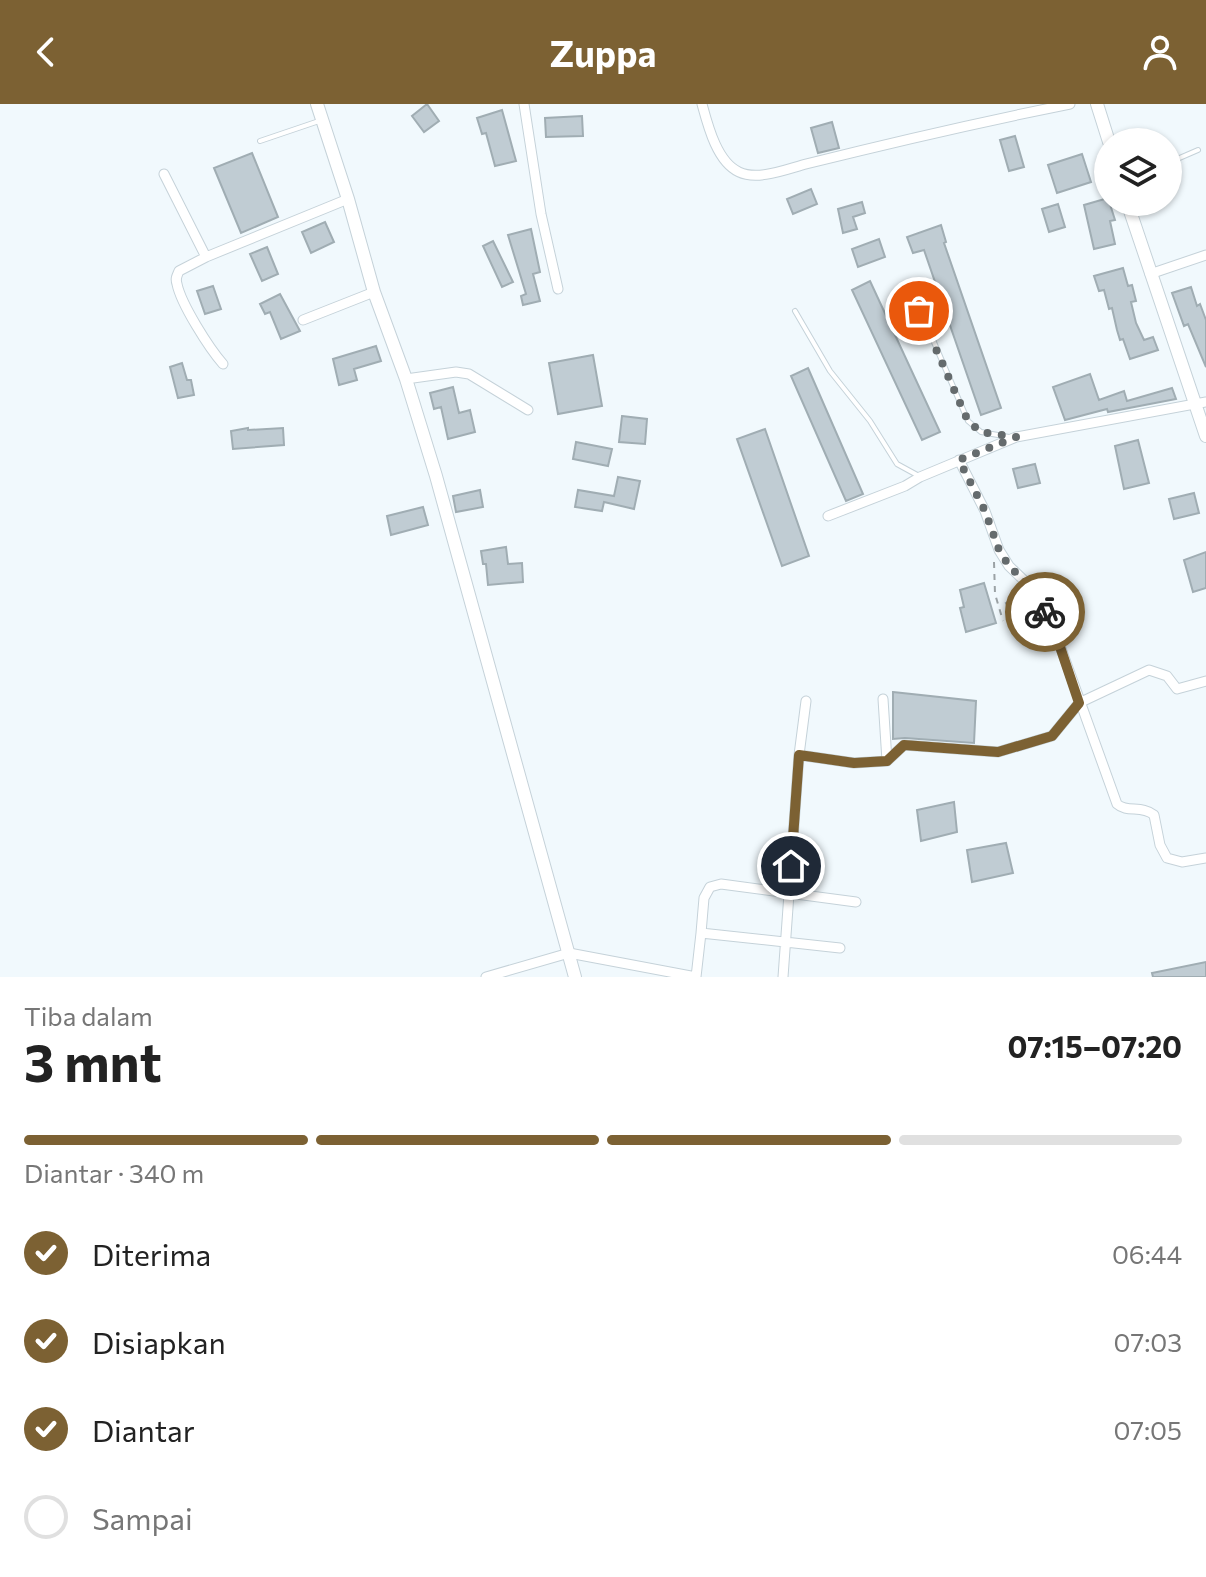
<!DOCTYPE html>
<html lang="id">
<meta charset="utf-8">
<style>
:root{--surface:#fff;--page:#f6f6f6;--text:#222;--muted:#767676;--line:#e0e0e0;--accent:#7c6133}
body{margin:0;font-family:Commissioner,sans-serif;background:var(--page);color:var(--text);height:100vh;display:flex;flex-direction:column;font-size:30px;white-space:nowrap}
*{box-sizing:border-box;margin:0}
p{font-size:26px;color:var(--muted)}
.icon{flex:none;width:44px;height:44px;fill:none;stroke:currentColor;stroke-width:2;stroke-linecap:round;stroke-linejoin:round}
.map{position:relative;height:873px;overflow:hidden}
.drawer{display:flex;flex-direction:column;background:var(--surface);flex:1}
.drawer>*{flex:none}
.controls{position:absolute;left:1094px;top:24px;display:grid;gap:16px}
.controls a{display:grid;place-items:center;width:88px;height:88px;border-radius:50%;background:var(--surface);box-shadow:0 2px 6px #0004;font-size:40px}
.pin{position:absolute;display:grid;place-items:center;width:68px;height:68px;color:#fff;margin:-34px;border:4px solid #fff;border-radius:50%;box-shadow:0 2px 8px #0007}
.courier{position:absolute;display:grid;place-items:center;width:80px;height:80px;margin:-40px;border:6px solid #7c6133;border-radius:50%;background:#fff;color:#222;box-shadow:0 2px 10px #0007}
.summary em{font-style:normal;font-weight:700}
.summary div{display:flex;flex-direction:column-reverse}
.summary{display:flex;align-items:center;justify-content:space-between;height:136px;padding:0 24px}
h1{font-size:52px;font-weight:700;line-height:60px}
.bar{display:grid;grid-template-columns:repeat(4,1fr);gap:12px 8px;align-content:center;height:96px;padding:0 24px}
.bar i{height:10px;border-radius:6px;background:var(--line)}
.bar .current{background:var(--accent)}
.bar p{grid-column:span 4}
ol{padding:0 24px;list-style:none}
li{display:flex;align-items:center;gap:24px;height:88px}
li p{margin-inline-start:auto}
li .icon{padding:8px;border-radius:50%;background:var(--accent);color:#fff;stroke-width:4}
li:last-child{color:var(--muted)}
li i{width:44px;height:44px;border:4px solid var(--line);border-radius:50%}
header{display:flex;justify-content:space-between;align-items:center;height:104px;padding:0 24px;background:var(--accent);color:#fff;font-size:36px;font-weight:700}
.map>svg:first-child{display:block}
</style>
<header><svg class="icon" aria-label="back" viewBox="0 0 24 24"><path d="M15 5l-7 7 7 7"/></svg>Zuppa<svg class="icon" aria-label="person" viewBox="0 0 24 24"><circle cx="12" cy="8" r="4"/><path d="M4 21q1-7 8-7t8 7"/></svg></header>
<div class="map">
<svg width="1206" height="873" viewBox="0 0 1206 873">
<rect width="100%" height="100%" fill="#f1f9fd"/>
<path fill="#c0ccd3" stroke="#a0adb3" stroke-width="2" d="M427,0L439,17L424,28L412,12Z
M502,6L516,57L495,62L486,29L482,30L477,14Z
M582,12L583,32L546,33L545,14Z
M832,18L839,44L818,49L811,24Z
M1015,32L1024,63L1009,67L1000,36Z
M252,49L278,113L241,129L214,64Z
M1082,50L1091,78L1057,89L1048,61Z
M811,85L817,100L793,110L787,95Z
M1108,94L1115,116L1110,117L1115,140L1094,145L1084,101Z
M862,98L865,109L853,113L857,125L843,129L838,105Z
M1058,100L1065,123L1049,128L1042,105Z
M325,118L334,138L311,149L302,128Z
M941,121L946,138L944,139L1001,304L981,311L924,146L913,149L907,133Z
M531,125L540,168L533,170L540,197L523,201L521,192L526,190L508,131Z
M879,135L885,153L858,163L852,145Z
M493,137L513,178L502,183L483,142Z
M267,143L278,170L262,177L250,150Z
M1123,164L1128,182L1132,181L1136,197L1131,198L1136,219L1144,236L1153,233L1158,246L1130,255L1123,235L1120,236L1117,226L1112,204L1109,205L1104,186L1099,187L1094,172Z
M870,177L940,328L922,336L852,186Z
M213,182L221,205L205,210L197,187Z
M1191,183L1197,202L1200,200L1206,216V263L1188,220L1184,222L1172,189Z
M280,190L300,227L281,235L270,208L265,210L260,200Z
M376,242L381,257L354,265L357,276L339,281L333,255Z
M593,251L602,302L558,310L549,259Z
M182,259L187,276H191L194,291L178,294L170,263Z
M808,264L863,390L846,397L791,272Z
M1090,270L1099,296L1124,287L1127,297L1172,284L1176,295L1108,308L1107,305L1065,316L1053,283Z
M453,283L459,309L470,306L475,328L448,335L441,303L434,305L430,289Z
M622,312L647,315L645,340L619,338Z
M248,324V326L283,324L284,341L233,345L231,327Z
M765,325L809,452L782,462L737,335Z
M1138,336L1149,379L1124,385L1115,342Z
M576,338L612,345L608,362L573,355Z
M1035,360L1040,379L1018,384L1013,365Z
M618,373L640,377L634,405L604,398L602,407L575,403L578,386L614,392Z
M480,386L483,403L456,408L453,392Z
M1194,389L1199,409L1174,415L1169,395Z
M423,403L428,421L391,431L387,412Z
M506,443L508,460L522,459L523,478L488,481L486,460H483L481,447Z
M1206,448V484L1193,488L1184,456Z
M984,479L996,519L966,528L960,504L964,503L960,486Z
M1022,489L1035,509L1016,514L1006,499Z
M893,588L976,597L974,639L905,634L893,635Z
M954,698L957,728L921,737L917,706Z
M1006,739L1013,769L972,778L967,746Z
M1206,858V873H1153L1152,869Z"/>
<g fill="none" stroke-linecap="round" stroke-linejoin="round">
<defs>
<path id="lane" d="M260,37L319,17
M1168,59L1198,46
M911,185L968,317L981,328L1009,333
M795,207L830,267L870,317L897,360L919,372"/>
<path id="street" d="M524,0L541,110L558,185
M702,0C708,22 717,58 739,68C758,77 787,65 806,60C894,38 981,18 1070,0
M164,70L206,153
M1150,170L1206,151
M303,216L374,188
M223,260C209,244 181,200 177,180C175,174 177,172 179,167L206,153L348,95
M406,275L456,268L469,270L528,306
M959,356L985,407L999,446L1009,462L1034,486L1054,525L1117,700C1127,709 1142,701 1154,711L1160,741L1167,754L1182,758L1206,754
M828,412L905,382L920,373L1016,333L1206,298
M883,595L887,657
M799,651L806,597
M701,829L704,794L710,783L721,780L856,798
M486,873L569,849L696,873
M696,873L701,829L840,844
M783,873L799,651L854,659L887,657L904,641L998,648L1052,632L1079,599L1149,566L1167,572L1177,585L1206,577"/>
<path id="secondary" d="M317,0L348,95L374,188L406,275L436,372L575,873
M1097,0L1109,38
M1127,98L1206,332"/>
</defs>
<use href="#lane" stroke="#c5d2d9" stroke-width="6"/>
<use href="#street" stroke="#c5d2d9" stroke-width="11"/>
<use href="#secondary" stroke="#c5d2d9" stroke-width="14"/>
<path stroke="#9ba2a5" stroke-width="2" stroke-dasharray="6 6" stroke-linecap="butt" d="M994,458L995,490L1003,517"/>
<use href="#lane" stroke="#fff" stroke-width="4"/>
<use href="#street" stroke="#fff" stroke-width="9"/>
<use href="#secondary" stroke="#fff" stroke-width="12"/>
</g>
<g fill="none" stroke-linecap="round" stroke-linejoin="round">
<path stroke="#656b6d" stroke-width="8" stroke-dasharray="0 14.4" d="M919,207L968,317L981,328L1016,333L959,356L985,407L999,446L1009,462L1034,486L1045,508"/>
<path stroke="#7c6133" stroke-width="10" d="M791,762L799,651L854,659L887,657L904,641L998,648L1052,632L1079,599L1054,525L1045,508"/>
</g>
</svg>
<div class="controls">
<a><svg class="icon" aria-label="layers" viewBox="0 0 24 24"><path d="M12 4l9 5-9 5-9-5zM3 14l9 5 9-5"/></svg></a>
</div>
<div class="pin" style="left:919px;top:207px;background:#ea580c"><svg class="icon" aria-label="bag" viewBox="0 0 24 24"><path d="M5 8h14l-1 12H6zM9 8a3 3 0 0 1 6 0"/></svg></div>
<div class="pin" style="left:791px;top:762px;background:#1f2937"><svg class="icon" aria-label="home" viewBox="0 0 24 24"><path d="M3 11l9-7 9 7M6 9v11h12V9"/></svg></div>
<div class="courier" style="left:1045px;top:508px"><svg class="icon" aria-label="bike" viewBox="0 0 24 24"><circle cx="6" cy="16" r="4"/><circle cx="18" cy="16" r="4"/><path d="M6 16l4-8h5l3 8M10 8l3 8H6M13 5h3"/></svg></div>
</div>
<section class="drawer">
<div class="summary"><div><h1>3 mnt</h1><p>Tiba dalam</p></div><em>07:15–07:20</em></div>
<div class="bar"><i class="current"></i><i class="current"></i><i class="current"></i><i></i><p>Diantar · 340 m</p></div>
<ol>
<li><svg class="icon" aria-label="check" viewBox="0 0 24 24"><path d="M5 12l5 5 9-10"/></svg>Diterima<p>06:44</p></li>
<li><svg class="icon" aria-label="check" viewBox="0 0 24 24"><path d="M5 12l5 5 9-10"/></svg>Disiapkan<p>07:03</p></li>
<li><svg class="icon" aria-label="check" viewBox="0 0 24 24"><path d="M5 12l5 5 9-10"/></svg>Diantar<p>07:05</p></li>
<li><i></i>Sampai</li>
</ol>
</section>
